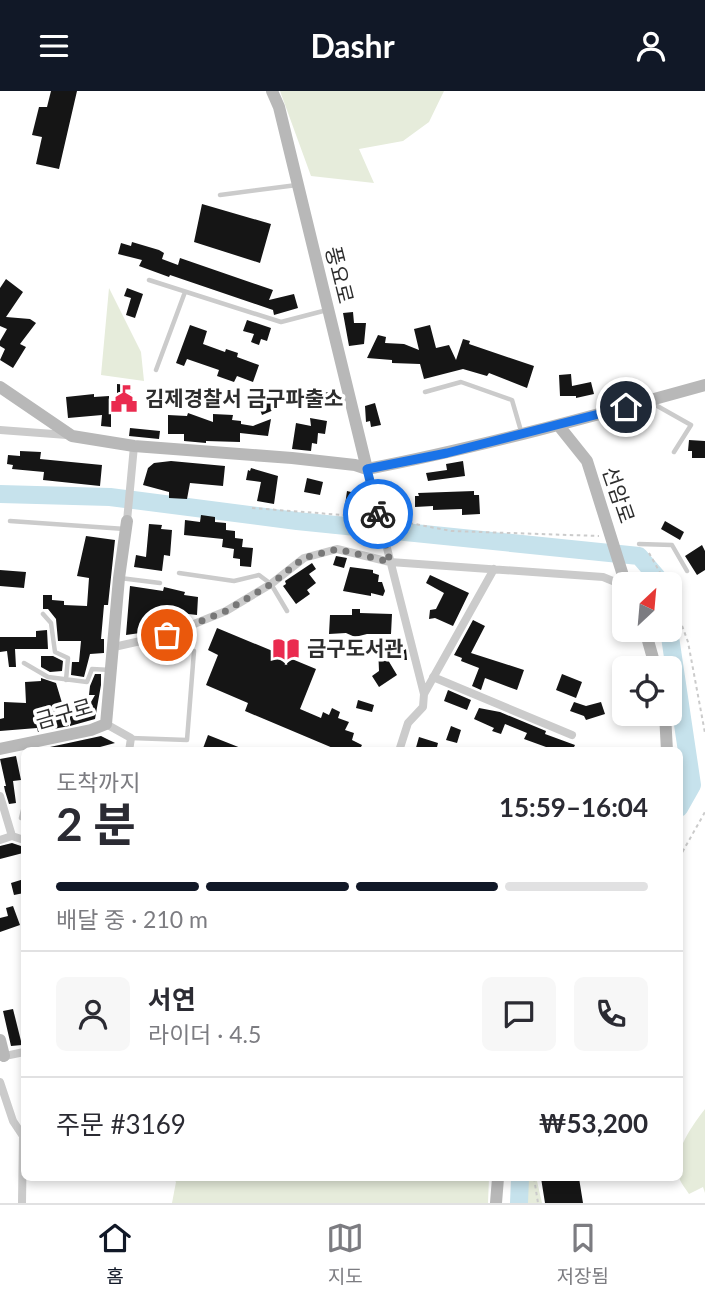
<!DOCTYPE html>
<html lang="ko">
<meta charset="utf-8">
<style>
:root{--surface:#fff;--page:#f7f7f7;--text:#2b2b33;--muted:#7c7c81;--line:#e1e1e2;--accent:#111827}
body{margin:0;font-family:Lato,"Noto Sans KR",sans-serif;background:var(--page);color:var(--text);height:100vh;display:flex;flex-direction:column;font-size:26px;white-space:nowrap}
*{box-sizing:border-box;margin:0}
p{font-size:23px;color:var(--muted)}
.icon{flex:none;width:38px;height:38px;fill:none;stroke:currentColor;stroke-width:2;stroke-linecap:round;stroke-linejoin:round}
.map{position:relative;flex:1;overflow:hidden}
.details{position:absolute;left:21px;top:656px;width:662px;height:434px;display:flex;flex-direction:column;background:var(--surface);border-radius:10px;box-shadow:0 4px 10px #0003}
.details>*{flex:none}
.needle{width:46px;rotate:26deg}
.controls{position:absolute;left:612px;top:481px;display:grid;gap:14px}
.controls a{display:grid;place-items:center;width:70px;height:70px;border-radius:10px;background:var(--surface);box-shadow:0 4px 10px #0003;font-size:35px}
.pin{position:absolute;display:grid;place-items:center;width:60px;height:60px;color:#fff;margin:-30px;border:4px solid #fff;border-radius:50%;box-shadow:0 2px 7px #0007}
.courier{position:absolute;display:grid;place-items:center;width:70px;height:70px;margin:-35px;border:5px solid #1a73e8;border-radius:50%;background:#fff;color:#222;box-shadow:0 2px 9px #0007}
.headline em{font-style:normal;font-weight:700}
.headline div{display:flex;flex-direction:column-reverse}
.headline{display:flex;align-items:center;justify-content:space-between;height:119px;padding:0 35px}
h1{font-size:46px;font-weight:700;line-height:52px}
.bar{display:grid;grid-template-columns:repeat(4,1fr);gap:10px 7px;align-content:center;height:84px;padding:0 35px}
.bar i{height:9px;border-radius:5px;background:var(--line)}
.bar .on{background:var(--accent)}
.bar p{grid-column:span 4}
.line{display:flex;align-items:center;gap:18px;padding:0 35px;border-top:2px solid var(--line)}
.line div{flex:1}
.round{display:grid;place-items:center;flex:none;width:74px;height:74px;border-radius:10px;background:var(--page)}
header{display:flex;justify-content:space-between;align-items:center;height:91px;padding:0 35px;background:var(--accent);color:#fff;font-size:32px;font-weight:700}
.tabs{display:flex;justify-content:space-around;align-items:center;height:98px;border-top:2px solid var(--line);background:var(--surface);font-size:19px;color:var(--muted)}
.tabs a{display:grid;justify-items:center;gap:4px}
.tabs .on{color:var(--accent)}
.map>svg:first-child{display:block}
</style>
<header><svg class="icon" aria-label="menu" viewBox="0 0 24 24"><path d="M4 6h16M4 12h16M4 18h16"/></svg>Dashr<svg class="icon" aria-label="person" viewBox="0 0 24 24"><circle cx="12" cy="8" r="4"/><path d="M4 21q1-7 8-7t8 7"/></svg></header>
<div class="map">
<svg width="705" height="1112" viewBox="0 0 705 1112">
<rect width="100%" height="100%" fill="#fff"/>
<path fill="#e6ecdb" d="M280,0H444L429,31L403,50L359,58L374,92L311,85Z
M109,197L141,261L144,290L101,284Z
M705,1018V1102L703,1096L689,1103C686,1098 682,1094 680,1089C670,1065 691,1036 705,1018Z
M173,1087H489L488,1112H172L176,1091Z
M525,1087L537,1090L542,1112H524Z"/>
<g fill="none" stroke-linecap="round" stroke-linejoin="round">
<path stroke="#c6e2ec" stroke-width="18" d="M0,403L110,406L297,430L639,465L657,486L659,494
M669,539L692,694L679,717
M519,1112L520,1087"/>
</g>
<path fill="#151515" d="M51,0H77L59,78L36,73L42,46L32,44L39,16H47Z
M202,113L271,133L260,172L194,151Z
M132,151L159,159L164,162L162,168L178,174L180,167L273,199L269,209L294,203L298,217L274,224L273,219L170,184L169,186L139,175L142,169L118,163L121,152L131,155Z
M6,188L23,201L6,226L30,228L36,232L20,253L26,256L13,277L0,269L5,258L0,255V250L7,238L0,235V197Z
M127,197L143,203L135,227L126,224L131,207L124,205Z
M353,221L354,232H366L364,253L349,255L343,222Z
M247,229L271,237L267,250L261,248L259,254L251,251L254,243L243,240Z
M190,234L207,240L203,253L225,261L226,258L238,262L237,266L259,274L253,291L237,285L234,291L217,285L219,279L187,268L184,275L176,272Z
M430,234L436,257L449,254L456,269L463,248L470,250L469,253L534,275L527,297L489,282L487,285L463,278L424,288L420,273L392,272V269L367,267L378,244L386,246L385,252L404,253L419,259L414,238Z
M571,283L572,295L591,291L594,303L576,307V305H560L559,284Z
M117,293L131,294L130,303L117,302Z
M329,301L331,316L309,319L307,308L310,307V304Z
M94,303V306L109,305V318H111V336L101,335L102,324L68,327L66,306Z
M272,307L276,318L262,324L258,313Z
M375,312L381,334L371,336L370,330L366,331L365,315Z
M188,322L213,331V323L233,324L232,329L241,330V333L253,335L271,328L268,345L240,342V351L206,350V352L184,350V343H168V324L187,325Z
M310,327L327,330L325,343L318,342L317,353L312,352L311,360L292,358L296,332L311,335Z
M130,337L160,340L159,348L129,345Z
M689,349L705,350V367H692V360H688Z
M20,360L41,361L40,368L102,374L100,395L43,389L44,381L12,378L13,374L7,373L8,364L20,365Z
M171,370L225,375L223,395L190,392L187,408L169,407V401L143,394L148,377L154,372Z
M463,370L465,385L428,390L426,382L447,379L446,373Z
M251,377L278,385L274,413L257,410L261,391L246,389L248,379L250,380Z
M307,387L323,391L320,404L304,401Z
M347,400L355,402L353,415L345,414Z
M474,400V404H479L480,423L462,424V418L433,419V415L415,416V405H419L418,402Z
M201,424L215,426V431L226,432V439L235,440V447L243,448L242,456L253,457L251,476L240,475V468L233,467L234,458L222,456L223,448L184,444L185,429L200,431Z
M665,430L684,441L680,449L661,438Z
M149,433L162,434L161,438L172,439L170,465L164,464L162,480L134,476L136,464L146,466Z
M86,445L115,449L108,514H104L101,548H104V562L90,563L84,586L71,584L72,571H79L81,550H58L56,528L48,518H43V504H52V509L64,510V514L87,515L89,487L77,485Z
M702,454L705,460V479L697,484L685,465Z
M336,465L347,467L344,477L333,474Z
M312,472L316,478L309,483L316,492L307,499L310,503L296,513L283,495L286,493L285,490Z
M350,476L373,479V482L379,484L378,491H382L385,500L383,505L371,502V505L343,500Z
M0,479L26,481L24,497L0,495Z
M430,484L469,502L453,535L435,527L429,528L430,519L436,518L444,502L426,492Z
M130,495L163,500L164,496L185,501L184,504L198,506L197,524L179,522L178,525L158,520L161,539L126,544Z
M352,518H360V522L392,523L391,543H367L355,546L346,542L329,543L330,524H352Z
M473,529L485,535L471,562L524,579L517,599L485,587L481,599L472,595L479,577L461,570L462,567L454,564Z
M217,537L316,578L300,618L321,627L323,621L329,624L332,617L340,621L338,627L349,631L345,639L354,642L352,649L362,654L359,660H340L245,620L248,612L206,594L218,564L208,559Z
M47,539L48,558H15L16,576H9L7,560L0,561V546H36V540Z
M378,555L381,559L406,558L407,569H388L397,584L379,596L372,585L379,580Z
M41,565H53L63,570L62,580L50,581L41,576Z
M95,583H101V594L95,628L70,635V621L87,618L95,604H89L90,595Z
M562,583L582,591L576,607L556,599Z
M41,587L56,592L69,635L38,641L37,637L0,640V628L4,627V611L26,612L25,591L41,590Z
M448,599L471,609L467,619L444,610Z
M358,609L374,614L372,621L356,617Z
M574,611L586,615L601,611L605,623L586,629L584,625L570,620Z
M479,617L500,621L546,640L545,643L575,654L572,660H557L524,648L527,642L505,633L501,643L492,640L494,637L474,628Z
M451,635L461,639L457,652L446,649Z
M208,644L246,659V660H202Z
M101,645L115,652L85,660H51L50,656Z
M419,646L438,652L436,660H415Z
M16,665L21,689L13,690L16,712L9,713L5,700L4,695H6L0,668Z
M12,752L21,755L23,762L0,768V755Z
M24,788V802L14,804L11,792Z
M13,815L20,834L0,841V827L8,825L6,817Z
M13,918L22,954L11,955L3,920Z
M541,1087H579L583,1112H545Z"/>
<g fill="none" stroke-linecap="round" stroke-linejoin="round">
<path stroke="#cbcbcb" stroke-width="2" stroke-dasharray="3.5 3.5" stroke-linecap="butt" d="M252,417L369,426
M389,428L451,440L599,445
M649,462L667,494
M670,502L688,551L705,642
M679,767L705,721
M534,1087L538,1112"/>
<path stroke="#cbcbcb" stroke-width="4.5" d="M220,104L297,94
M149,189L281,231L327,219
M156,279L185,201
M425,301L461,291L512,309L521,340
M652,312L691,334L674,361
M10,430L125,438
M639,453L672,454L687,480
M179,482L234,490L259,484L271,493L287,520
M120,487L160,492
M43,523L51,532L55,561L68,567L66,589
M24,572L48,586L87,591L92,578L111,579
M131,647L187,649L194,560
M21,727L24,715"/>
<path stroke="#cbcbcb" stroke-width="8" d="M0,339L67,344
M367,378L424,603
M127,430L134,355
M114,556L167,544L226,520L271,493L304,467L337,458L390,471L603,486L625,495
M433,586L572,644
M106,633L131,647L129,660
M399,660L408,632L423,616L424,603L494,478
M0,705L12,745L0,749
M12,745L24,749
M0,966L24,961
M0,991L13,1030L23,1045L22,1112"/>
<path stroke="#b8b8b8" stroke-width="12" d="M272,0L279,16L367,378
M0,296L72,345L134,355L292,367L355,374L367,378C481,356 593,325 705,294
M559,335L587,370L626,494
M645,539L656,578
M665,623L667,660
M0,658L91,639L106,633L119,487L127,430
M0,949L4,965
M496,1112L498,1087"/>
</g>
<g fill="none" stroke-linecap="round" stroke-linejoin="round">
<path stroke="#777" stroke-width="7" stroke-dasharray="0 12.6" d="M167,544L226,520L271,493L304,467L337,458L390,471L378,423"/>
<path stroke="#1a73e8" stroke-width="9" d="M378,423L367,378L447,362L626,316"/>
</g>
<defs>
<symbol id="civic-bare" viewBox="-9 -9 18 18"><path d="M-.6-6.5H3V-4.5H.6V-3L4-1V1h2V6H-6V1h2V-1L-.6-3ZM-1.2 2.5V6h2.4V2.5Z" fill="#ea2b4f" stroke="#fff" stroke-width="2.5" paint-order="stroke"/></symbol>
<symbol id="library-bare" viewBox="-9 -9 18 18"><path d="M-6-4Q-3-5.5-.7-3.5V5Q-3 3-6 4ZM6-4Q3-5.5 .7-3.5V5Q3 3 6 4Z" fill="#ea2b4f" stroke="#fff" stroke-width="2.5" paint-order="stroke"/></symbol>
</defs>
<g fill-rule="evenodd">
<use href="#civic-bare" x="105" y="289" width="38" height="38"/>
<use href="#library-bare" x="267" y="539" width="38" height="38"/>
</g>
<g text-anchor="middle" stroke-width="7" stroke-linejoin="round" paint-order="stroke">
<g font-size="21" fill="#2e2e2e" stroke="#fff">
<text transform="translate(339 184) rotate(76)" y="7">풍요로</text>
<text transform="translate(618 404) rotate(71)" y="7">선암로</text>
<text transform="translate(64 623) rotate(-16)" y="7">금구로</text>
</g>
<g font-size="21" font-weight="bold" fill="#2e2e2e" stroke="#fff" text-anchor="start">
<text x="145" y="315">김제경찰서 금구파출소</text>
<text x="307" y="565">금구도서관</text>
</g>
</g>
</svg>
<div class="controls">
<a><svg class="needle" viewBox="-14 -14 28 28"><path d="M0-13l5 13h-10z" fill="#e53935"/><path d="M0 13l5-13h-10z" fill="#7c7c81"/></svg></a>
<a><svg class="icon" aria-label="locate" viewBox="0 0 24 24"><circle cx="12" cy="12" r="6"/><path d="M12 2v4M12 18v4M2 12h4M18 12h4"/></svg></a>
</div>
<div class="pin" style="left:167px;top:544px;background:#ea580c"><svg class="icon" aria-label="bag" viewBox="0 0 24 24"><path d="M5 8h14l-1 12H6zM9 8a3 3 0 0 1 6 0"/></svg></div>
<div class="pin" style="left:626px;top:316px;background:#1f2937"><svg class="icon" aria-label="home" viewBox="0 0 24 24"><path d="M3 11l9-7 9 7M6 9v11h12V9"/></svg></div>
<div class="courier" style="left:378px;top:423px"><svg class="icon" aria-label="bike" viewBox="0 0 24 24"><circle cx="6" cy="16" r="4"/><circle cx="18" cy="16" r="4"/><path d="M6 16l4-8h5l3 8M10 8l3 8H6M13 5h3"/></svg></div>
<section class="details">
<div class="headline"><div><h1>2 분</h1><p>도착까지</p></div><em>15:59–16:04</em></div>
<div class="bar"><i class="on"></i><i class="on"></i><i class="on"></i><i></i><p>배달 중 · 210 m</p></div>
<div class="line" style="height:126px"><a class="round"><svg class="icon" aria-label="person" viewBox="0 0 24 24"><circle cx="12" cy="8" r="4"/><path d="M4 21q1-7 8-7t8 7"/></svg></a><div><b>서연</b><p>라이더 · 4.5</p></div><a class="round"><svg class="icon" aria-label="chat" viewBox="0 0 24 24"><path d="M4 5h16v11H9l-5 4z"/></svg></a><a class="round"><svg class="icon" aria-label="phone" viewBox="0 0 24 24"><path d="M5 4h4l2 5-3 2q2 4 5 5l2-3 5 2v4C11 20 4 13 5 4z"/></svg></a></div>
<div class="line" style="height:91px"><div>주문 #3169</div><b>₩53,200</b></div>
</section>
</div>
<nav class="tabs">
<a class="on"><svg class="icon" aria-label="home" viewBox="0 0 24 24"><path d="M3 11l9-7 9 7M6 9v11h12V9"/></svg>홈</a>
<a><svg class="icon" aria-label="map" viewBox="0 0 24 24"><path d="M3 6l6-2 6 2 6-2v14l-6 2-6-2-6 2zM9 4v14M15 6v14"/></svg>지도</a>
<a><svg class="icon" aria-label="saved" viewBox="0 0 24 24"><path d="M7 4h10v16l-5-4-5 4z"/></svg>저장됨</a>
</nav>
